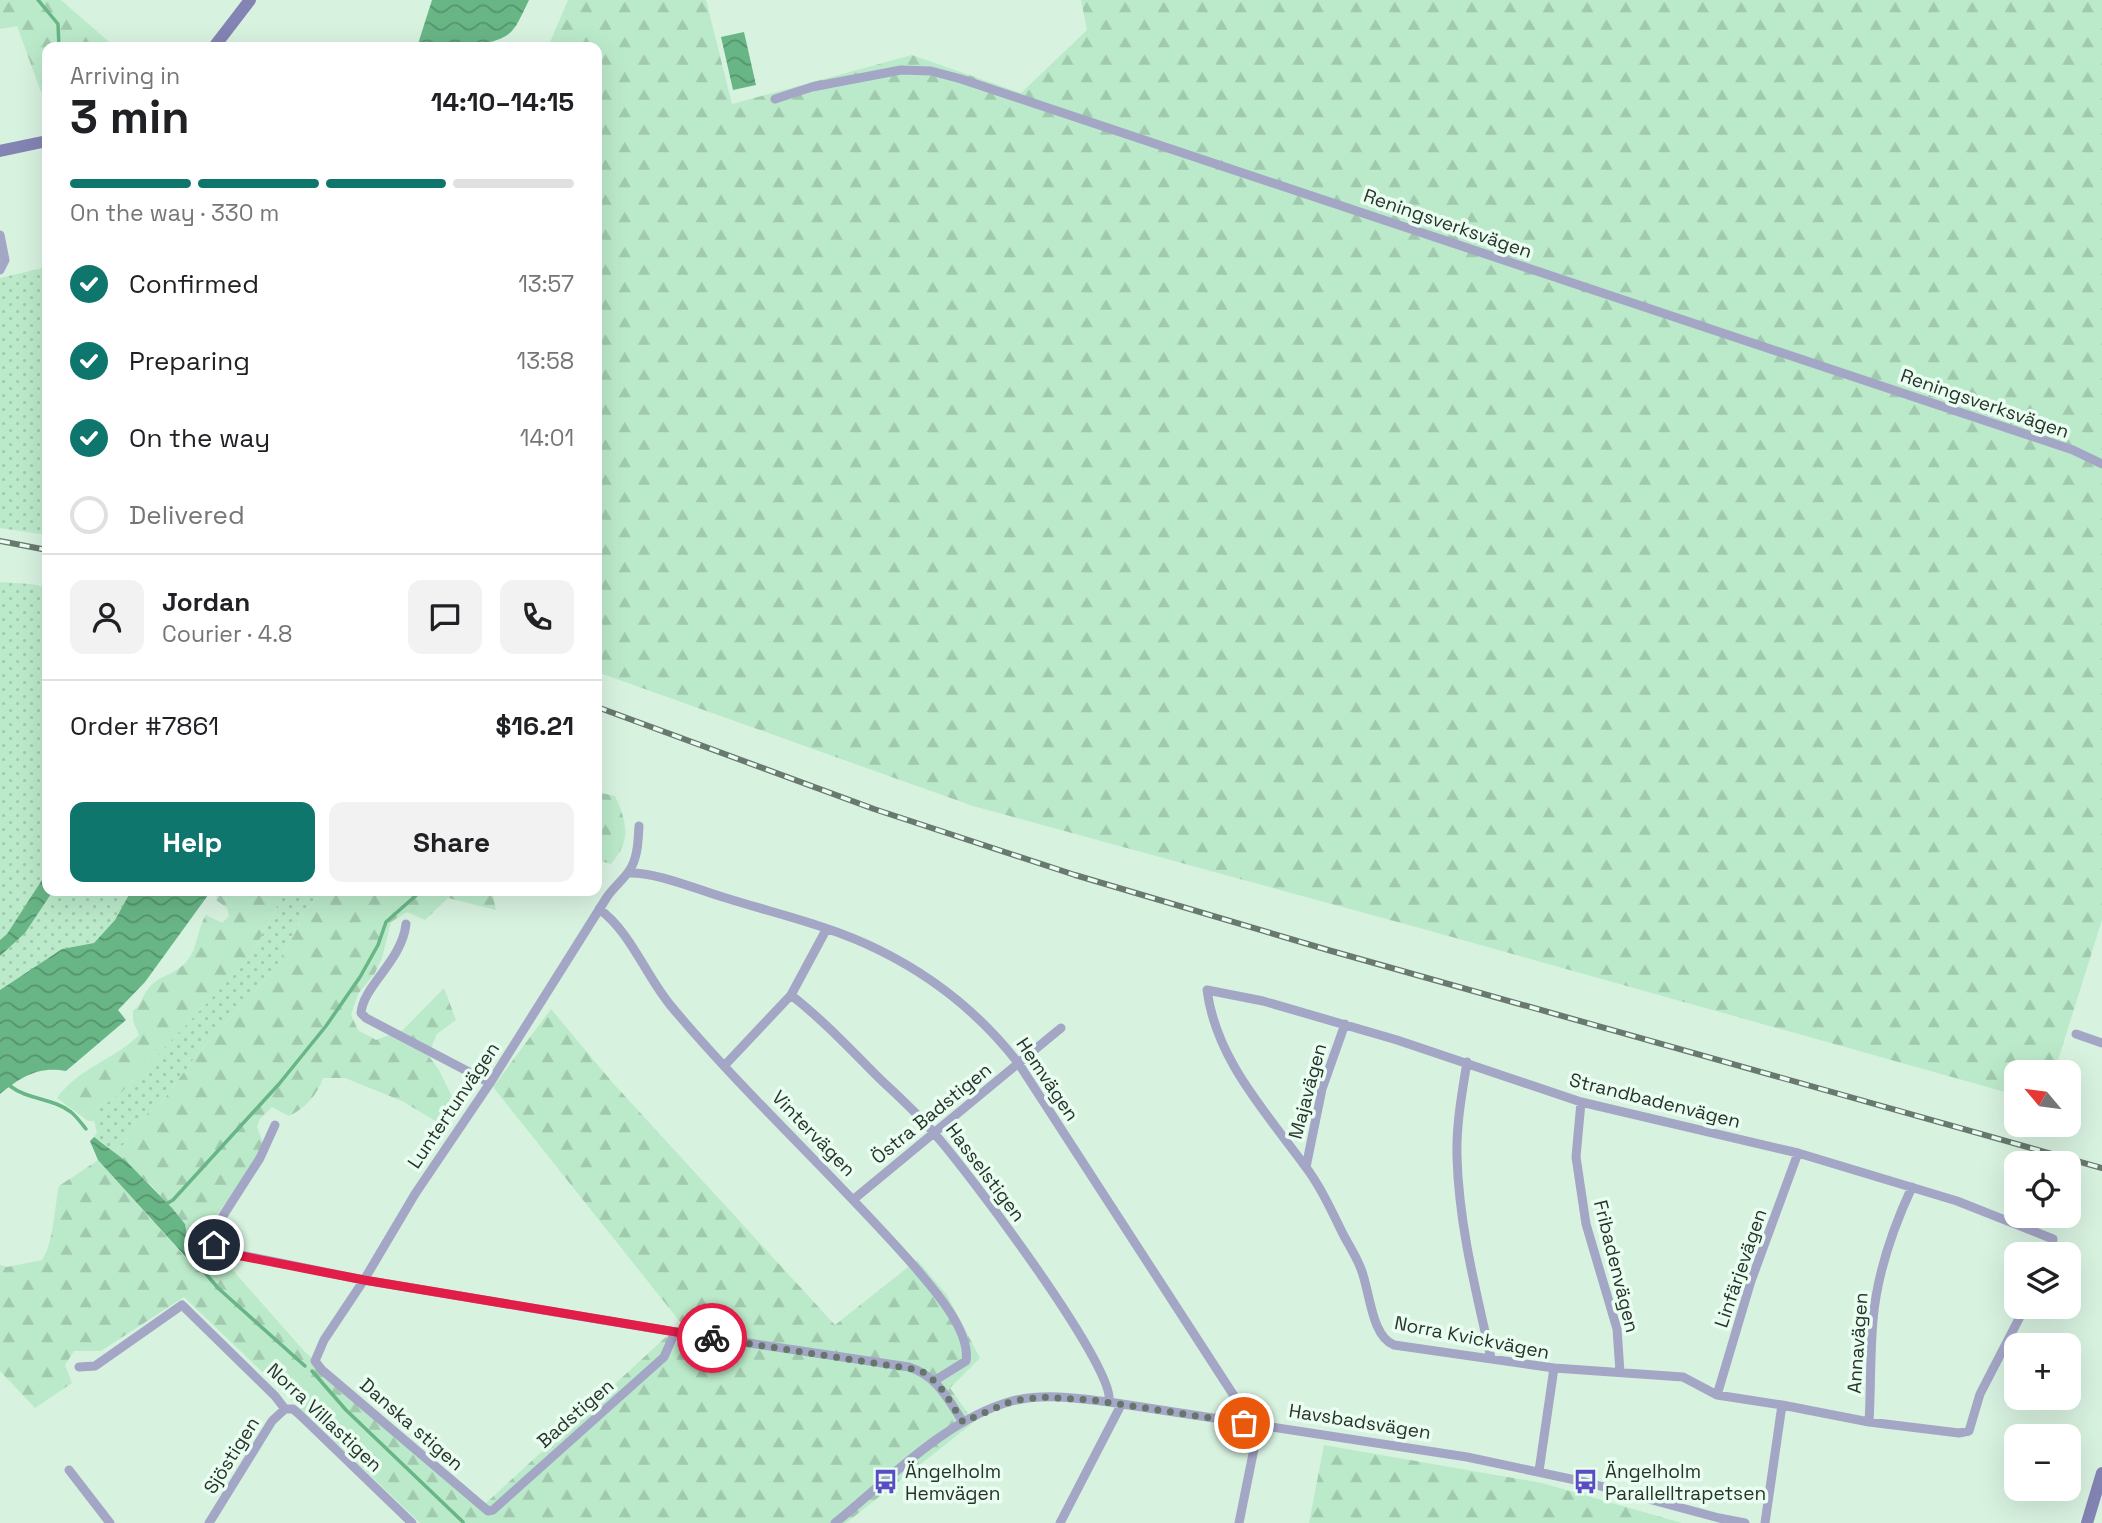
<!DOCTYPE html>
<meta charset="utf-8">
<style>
:root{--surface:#fff;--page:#f2f2f2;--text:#202124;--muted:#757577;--line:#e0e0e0;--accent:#0f766e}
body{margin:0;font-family:"Space Grotesk",sans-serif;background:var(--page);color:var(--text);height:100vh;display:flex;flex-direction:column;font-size:26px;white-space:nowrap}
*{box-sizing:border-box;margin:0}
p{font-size:23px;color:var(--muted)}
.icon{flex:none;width:38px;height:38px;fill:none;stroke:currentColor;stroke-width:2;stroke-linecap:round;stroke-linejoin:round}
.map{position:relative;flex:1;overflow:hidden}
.details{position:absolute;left:42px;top:42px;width:560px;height:854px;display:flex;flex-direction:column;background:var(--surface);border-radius:14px;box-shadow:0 7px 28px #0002}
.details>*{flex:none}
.needle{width:46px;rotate:299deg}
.tools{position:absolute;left:2004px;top:1060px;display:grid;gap:14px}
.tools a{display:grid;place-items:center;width:77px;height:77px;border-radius:14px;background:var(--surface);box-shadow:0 7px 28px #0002;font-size:35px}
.pin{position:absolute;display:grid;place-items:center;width:60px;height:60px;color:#fff;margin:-30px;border:4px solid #fff;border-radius:50%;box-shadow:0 2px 7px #0007}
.courier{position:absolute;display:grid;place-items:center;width:70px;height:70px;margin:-35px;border:5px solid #e11d48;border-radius:50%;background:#fff;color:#222;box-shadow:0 2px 9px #0007}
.headline em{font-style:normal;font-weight:800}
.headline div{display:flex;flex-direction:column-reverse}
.headline{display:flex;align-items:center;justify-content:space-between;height:119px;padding:0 28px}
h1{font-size:46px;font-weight:800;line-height:52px}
.bar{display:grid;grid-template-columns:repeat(4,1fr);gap:10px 7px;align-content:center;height:84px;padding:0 28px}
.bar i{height:9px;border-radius:5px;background:var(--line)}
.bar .current{background:var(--accent)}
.bar p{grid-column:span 4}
.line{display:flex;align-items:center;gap:18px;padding:0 28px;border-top:2px solid var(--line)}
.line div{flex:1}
.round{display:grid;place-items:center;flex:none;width:74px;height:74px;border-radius:14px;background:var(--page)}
ol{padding:0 28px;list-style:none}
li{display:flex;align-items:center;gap:21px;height:77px}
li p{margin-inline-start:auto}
li .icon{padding:7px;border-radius:50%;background:var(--accent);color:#fff;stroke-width:4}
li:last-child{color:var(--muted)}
li i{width:38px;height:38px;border:4px solid var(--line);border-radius:50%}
.action{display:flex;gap:14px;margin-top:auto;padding:14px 28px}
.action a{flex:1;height:80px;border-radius:14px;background:var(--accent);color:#fff;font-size:28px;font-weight:800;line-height:80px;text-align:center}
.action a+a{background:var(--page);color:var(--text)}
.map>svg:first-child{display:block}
</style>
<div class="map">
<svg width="2102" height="1523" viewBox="0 0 2102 1523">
<defs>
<pattern id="grass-dots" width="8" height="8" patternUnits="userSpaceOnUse" patternTransform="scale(1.75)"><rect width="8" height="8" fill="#bbeaca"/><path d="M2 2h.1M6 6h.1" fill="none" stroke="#a1c9ae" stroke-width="1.8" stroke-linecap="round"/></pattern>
<pattern id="forest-firs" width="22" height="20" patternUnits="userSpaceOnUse" patternTransform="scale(1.75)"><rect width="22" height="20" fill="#bbeaca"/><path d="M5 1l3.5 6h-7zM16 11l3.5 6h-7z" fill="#a1c9ae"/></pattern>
<pattern id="water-waves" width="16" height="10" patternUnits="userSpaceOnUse" patternTransform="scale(1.75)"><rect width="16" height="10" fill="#68b586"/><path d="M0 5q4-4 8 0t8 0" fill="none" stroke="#56946e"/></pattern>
</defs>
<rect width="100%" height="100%" fill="#d8f2e0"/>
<path fill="url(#grass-dots)" d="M47,267V535L0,528V278Z
M0,582L32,584L47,588V872L7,934L0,940Z
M53,891H131L115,920L94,943L62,949L0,990V956L25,933Z
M285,891H321L303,915L275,969L198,1053L165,1098L134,1126L125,1144L112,1151L101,1141L97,1140L94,1137L97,1132L94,1121L98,1113L96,1107L107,1103L122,1092L246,962L261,937Z"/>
<path fill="url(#forest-firs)" d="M0,0H61L115,47H47V89L41,92L17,26L0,29Z
M568,0H706L732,104L912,55L1021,93L1087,30L1081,0H2102V920L2054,1073H2016V1095L1434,932L973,806L597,672V47H548Z
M597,792L615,796C627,823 632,839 611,864L597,860Z
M218,891H285L261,937L246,962L122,1092L107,1103L96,1107L98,1113L94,1121H88L57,1098C77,1069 115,1059 139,1035L133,1021V1011C143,1003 141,998 148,989C160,972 181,977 193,951C198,939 199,926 206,915L222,923L229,916L227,908L216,900Z
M321,891L492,892L496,910L448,898L425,920L407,912L391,922L382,958L375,973L358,994L351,1015L358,1030L376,1040L403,1030L444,988L456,1020L437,1034L428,1055L439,1070L459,1111L453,1119L439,1123L402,1101L345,1078H323C317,1095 306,1108 289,1116L272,1107L260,1119L257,1127L263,1143L242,1182L208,1226L206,1240L306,1353L485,1504L681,1323L493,1087L551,1009L612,1082L835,1325L917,1260L947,1295L980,1358L950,1388L974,1422L846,1523H420L184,1297L101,1351H74L65,1365L72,1383L35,1408L0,1371V1265L7,1267L42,1260C54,1242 54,1209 59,1186L98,1160L192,1265L199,1259L188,1241L185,1224L153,1187L112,1151L125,1144L134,1126L165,1098L198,1053L275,969L303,915Z
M1324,1445L1542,1483L1682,1523H1309Z"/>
<path fill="url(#water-waves)" d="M432,0H529C513,33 513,39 475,45L474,47H417Z
M744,32L756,85L733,90L721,37Z
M47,872V891H53L25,933L0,956V940L7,934Z
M131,891H211L145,982L118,1010L126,1020L66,1071C38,1066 21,1077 0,1094V990L62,949L94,943L115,920Z
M94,1137L127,1162L172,1208L185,1224L188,1241L199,1259L197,1265H193L98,1160L90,1141Z"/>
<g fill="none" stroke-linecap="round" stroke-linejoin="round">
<path stroke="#68b586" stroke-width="3.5" d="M38,0L58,24L59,47
M46,145L47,183
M10,1086C28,1100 53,1098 71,1112C77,1117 82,1124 86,1129
M166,1204L173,1200L279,1084L326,1026L360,977L378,945L386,922L421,891
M195,1261L218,1288L305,1366
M312,1371L346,1410L463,1522"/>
<path stroke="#a4a6c6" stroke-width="9" d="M775,99L812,87L901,70L931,71L961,79L2073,450L2102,464
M0,235L5,260L0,270
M639,826C638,841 638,858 629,871C623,880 613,888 607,897L490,1083L415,1194L364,1280L324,1340L315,1361L322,1370L488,1511L493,1510L664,1357L675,1332
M628,873C658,872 698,890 726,898C777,914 831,926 879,950C934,977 982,1016 1019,1064L1238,1402L1245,1416L1244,1423
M599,909C630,931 646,976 671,1006C747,1097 836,1177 914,1266C933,1288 971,1331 966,1361L934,1381
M406,924C402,961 363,986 361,1013L366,1018L490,1083
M791,995C823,1020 851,1050 880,1079C898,1096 917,1113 933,1132C963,1165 1117,1368 1109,1402
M2076,1034L2102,1043
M1467,1062C1462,1093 1456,1125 1457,1157C1459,1226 1476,1291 1491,1358
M725,1065L791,995L826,930
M1581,1102L1576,1157L1586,1224L1617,1329L1620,1372
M275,1125L260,1158L212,1233V1241L221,1251L364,1280L675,1332L909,1367C937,1376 948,1399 963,1422
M1306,1167L1322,1089L1345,1024
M854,1199L1061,1028
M2025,1307L1980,1394L1969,1431L1959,1433L1869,1422L1782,1405L1717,1395L1683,1377L1554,1368L1394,1345C1371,1336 1370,1291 1361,1269C1357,1258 1350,1247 1344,1236C1332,1212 1321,1187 1305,1166C1265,1111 1216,1059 1207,990L1263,1001L1397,1040L1581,1102L1798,1153L1957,1201L2053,1239L2051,1255
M79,1367L95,1366L182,1305L275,1396L285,1409H293L299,1414L412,1523
M1717,1395L1751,1281L1798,1153
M1869,1422C1871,1388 1870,1354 1873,1320C1877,1273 1892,1230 1912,1187
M69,1470L110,1523
M1539,1471L1554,1368
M209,1523L272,1421L285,1409
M835,1523C887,1481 946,1419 1012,1401C1044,1393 1078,1398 1109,1402L1467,1457L1585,1482L1719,1518L1745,1523
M1060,1523L1121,1405
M1239,1523L1259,1424
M1765,1523L1782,1405"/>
<path stroke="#8384b3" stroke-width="12" d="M214,47L250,0
M0,151L47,141
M2087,1523L2102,1473"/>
<defs>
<path id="rail" d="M0,541L47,550
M597,707L874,809L1075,875L1328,950L2102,1168"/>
</defs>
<use href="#rail" stroke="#69796f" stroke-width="6"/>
<use href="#rail" stroke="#e9fef0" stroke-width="3.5" stroke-dasharray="10" stroke-linecap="butt"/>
</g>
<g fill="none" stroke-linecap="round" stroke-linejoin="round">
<path stroke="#66766c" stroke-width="7" stroke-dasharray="0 12.6" d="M712,1338L919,1370C941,1381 950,1403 963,1422L1012,1401L1041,1397L1092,1400L1244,1423"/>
<path stroke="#e11d48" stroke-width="9" d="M214,1245L226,1253L364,1280L712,1338"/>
</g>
<defs>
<symbol id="bus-bare" viewBox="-9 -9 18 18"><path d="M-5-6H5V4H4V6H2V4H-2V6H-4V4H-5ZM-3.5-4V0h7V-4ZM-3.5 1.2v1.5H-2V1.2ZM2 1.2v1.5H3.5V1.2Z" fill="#5a4cc4" stroke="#e9fef0" stroke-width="2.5" paint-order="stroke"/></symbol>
</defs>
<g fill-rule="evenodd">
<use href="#bus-bare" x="868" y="1464" width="35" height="35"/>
<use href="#bus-bare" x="1568" y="1464" width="35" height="35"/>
</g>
<g text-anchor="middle" stroke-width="7" stroke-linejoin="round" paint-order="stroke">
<g font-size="19" fill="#29332d" stroke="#e9fef0">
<text transform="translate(1448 223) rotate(19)" y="7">Reningsverksvägen</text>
<text transform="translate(1985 403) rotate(19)" y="7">Reningsverksvägen</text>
<text transform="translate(1048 1079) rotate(56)" y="7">Hemvägen</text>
<text transform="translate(1307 1091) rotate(-75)" y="7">Majavägen</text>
<text transform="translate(1655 1100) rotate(14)" y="7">Strandbadenvägen</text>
<text transform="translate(453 1105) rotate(-56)" y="7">Luntertunvägen</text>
<text transform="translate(931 1113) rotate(-39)" y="7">Östra Badstigen</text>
<text transform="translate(814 1133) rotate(46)" y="7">Vintervägen</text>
<text transform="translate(986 1172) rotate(53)" y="7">Hasselstigen</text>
<text transform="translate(1617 1266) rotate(76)" y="7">Fribadenvägen</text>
<text transform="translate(1740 1268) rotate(-71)" y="7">Linfärjevägen</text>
<text transform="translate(1472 1337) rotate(11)" y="7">Norra Kvickvägen</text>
<text transform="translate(1857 1343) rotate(-86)" y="7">Annavägen</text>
<text transform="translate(575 1413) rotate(-41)" y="7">Badstigen</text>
<text transform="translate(325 1417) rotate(43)" y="7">Norra Villastigen</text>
<text transform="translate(1360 1421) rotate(9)" y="7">Havsbadsvägen</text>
<text transform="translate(412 1424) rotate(41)" y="7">Danska stigen</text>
<text transform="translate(231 1455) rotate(-58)" y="7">Sjöstigen</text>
</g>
<g font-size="19" fill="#29332d" stroke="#e9fef0" text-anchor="start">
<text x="905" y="1478">Ängelholm<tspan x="905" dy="22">Hemvägen</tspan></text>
<text x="1605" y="1478">Ängelholm<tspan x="1605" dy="22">Parallelltrapetsen</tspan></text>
</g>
</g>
</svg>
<div class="tools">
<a><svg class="needle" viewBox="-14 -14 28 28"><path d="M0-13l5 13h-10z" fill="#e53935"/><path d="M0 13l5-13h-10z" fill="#757577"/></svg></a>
<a><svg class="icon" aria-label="locate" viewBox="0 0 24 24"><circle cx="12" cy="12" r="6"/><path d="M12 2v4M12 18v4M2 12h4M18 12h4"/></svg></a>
<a><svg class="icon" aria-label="layers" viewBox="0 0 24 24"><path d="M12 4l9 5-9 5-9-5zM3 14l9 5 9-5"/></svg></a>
<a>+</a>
<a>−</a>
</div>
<div class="pin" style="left:1244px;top:1423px;background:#ea580c"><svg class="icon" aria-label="bag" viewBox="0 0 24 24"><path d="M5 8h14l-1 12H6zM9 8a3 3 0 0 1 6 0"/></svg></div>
<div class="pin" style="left:214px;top:1245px;background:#1f2937"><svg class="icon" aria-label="home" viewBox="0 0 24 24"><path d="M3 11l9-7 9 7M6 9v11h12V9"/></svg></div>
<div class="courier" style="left:712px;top:1338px"><svg class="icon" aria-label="bike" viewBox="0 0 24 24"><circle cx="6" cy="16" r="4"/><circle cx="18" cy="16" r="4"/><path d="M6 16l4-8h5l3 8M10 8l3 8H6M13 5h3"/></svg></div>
<section class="details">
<div class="headline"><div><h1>3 min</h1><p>Arriving in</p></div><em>14:10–14:15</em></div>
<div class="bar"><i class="current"></i><i class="current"></i><i class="current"></i><i></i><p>On the way · 330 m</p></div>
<ol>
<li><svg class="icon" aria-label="check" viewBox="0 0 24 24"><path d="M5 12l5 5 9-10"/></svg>Confirmed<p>13:57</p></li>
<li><svg class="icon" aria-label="check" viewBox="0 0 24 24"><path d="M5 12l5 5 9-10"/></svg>Preparing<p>13:58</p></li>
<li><svg class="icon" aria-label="check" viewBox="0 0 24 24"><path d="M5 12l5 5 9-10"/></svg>On the way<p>14:01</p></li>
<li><i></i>Delivered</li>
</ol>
<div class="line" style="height:126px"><a class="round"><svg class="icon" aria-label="person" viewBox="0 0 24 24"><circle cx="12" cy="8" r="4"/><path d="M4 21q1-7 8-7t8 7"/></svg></a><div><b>Jordan</b><p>Courier · 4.8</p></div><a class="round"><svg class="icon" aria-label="chat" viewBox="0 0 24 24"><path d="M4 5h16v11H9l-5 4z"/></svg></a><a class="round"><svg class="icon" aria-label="phone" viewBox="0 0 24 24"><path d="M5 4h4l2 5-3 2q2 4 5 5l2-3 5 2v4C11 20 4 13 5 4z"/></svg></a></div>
<div class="line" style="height:91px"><div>Order #7861</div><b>$16.21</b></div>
<div class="action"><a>Help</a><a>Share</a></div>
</section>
</div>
